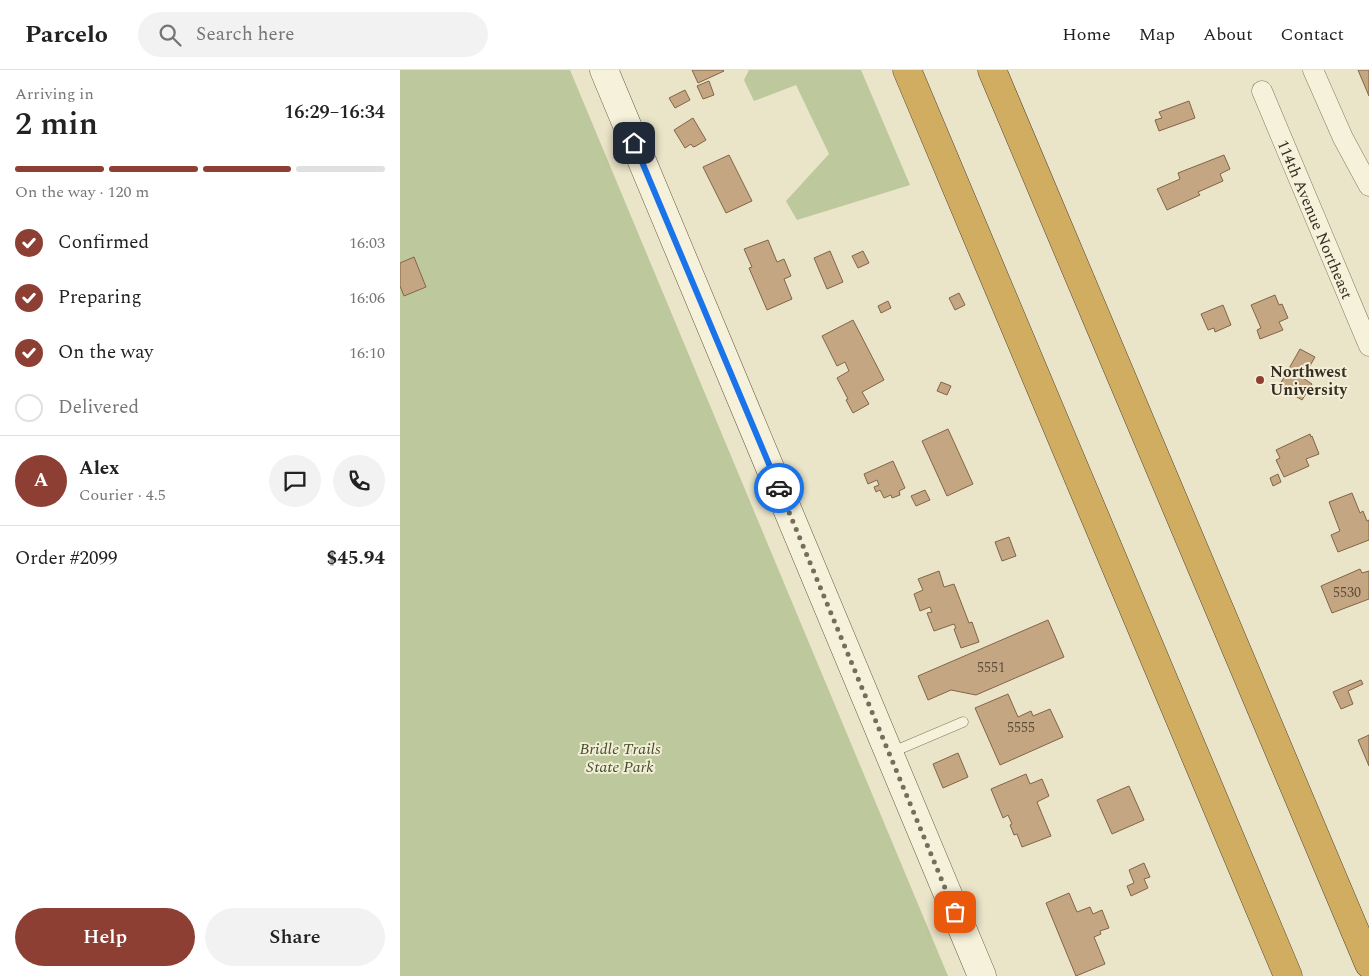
<!DOCTYPE html>
<meta charset="utf-8">
<style>
:root{--surface:#fff;--page:#f2f2f2;--text:#222;--muted:#767676;--line:#e0e0e0;--accent:#8e3f34}
body{margin:0;font-family:Spectral,serif;background:var(--page);color:var(--text);height:100vh;display:flex;flex-direction:column;font-size:19px;white-space:nowrap}
*{box-sizing:border-box;margin:0}
p{font-size:16px;color:var(--muted)}
.icon{flex:none;width:28px;height:28px;fill:none;stroke:currentColor;stroke-width:2;stroke-linecap:round;stroke-linejoin:round}
.map{position:relative;flex:1;overflow:hidden}
.side{display:flex;flex-direction:column;background:var(--surface);width:400px}
.side>*{flex:none}
.pin{position:absolute;display:grid;place-items:center;width:42px;height:42px;color:#fff;margin:-21px;border-radius:10px;box-shadow:0 2px 8px #0006}
.courier{position:absolute;display:grid;place-items:center;width:50px;height:50px;margin:-25px;border:4px solid #1a73e8;border-radius:50%;background:#fff;color:#222;box-shadow:0 1px 6px #0007}
.head em{font-style:normal;font-weight:600}
.head div{display:flex;flex-direction:column-reverse}
.head{display:flex;align-items:center;justify-content:space-between;height:85px;padding:0 15px}
h1{font-size:32px;font-weight:600;line-height:38px}
.bar{display:grid;grid-template-columns:repeat(4,1fr);gap:8px 5px;align-content:center;height:60px;padding:0 15px}
.bar i{height:6px;border-radius:4px;background:var(--line)}
.bar .selected{background:var(--accent)}
.bar p{grid-column:span 4}
.line{display:flex;align-items:center;gap:12px;padding:0 15px;border-top:1px solid var(--line)}
.line div{flex:1}
.round{display:grid;place-items:center;flex:none;width:52px;height:52px;border-radius:26px;background:var(--page)}
ol{padding:0 15px;list-style:none}
li{display:flex;align-items:center;gap:15px;height:55px}
li p{margin-inline-start:auto}
li .icon{padding:5px;border-radius:50%;background:var(--accent);color:#fff;stroke-width:4}
li:last-child{color:var(--muted)}
li i{width:28px;height:28px;border:2px solid var(--line);border-radius:50%}
.cta{display:flex;gap:10px;margin-top:auto;padding:10px 15px}
.cta a{flex:1;height:58px;border-radius:30px;background:var(--accent);color:#fff;font-size:20px;font-weight:600;line-height:58px;text-align:center}
.cta a+a{background:var(--page);color:var(--text)}
header{display:flex;align-items:center;gap:30px;box-sizing:border-box;height:70px;padding:0 25px;background:var(--surface);border-bottom:1px solid var(--line)}
header strong{font-size:24px}
nav{display:flex;gap:28px;margin-inline-start:auto;font-size:18px}
.search{width:350px;height:45px;background:var(--page);display:flex;align-items:center;gap:12px;box-sizing:border-box;padding:0 18px;border-radius:28px;color:var(--muted);font-size:19px}
main{display:flex;flex:1;min-height:0}
.map>svg:first-child{display:block}
</style>
<header>
<strong>Parcelo</strong>
<div class="search"><svg class="icon" aria-label="search" viewBox="0 0 24 24"><circle cx="10" cy="10" r="6"/><path d="M15 15l6 6"/></svg>Search here</div>
<nav><a>Home</a><a>Map</a><a>About</a><a>Contact</a></nav>
</header>
<main>
<section class="side">
<div class="head"><div><h1>2 min</h1><p>Arriving in</p></div><em>16:29–16:34</em></div>
<div class="bar"><i class="selected"></i><i class="selected"></i><i class="selected"></i><i></i><p>On the way · 120 m</p></div>
<ol>
<li><svg class="icon" aria-label="check" viewBox="0 0 24 24"><path d="M5 12l5 5 9-10"/></svg>Confirmed<p>16:03</p></li>
<li><svg class="icon" aria-label="check" viewBox="0 0 24 24"><path d="M5 12l5 5 9-10"/></svg>Preparing<p>16:06</p></li>
<li><svg class="icon" aria-label="check" viewBox="0 0 24 24"><path d="M5 12l5 5 9-10"/></svg>On the way<p>16:10</p></li>
<li><i></i>Delivered</li>
</ol>
<div class="line" style="height:90px"><b class="round" style="background:var(--accent);color:#fff">A</b><div><b>Alex</b><p>Courier · 4.5</p></div><a class="round"><svg class="icon" aria-label="chat" viewBox="0 0 24 24"><path d="M4 5h16v11H9l-5 4z"/></svg></a><a class="round"><svg class="icon" aria-label="phone" viewBox="0 0 24 24"><path d="M5 4h4l2 5-3 2q2 4 5 5l2-3 5 2v4C11 20 4 13 5 4z"/></svg></a></div>
<div class="line" style="height:65px"><div>Order #2099</div><b>$45.94</b></div>
<div class="cta"><a>Help</a><a>Share</a></div>
</section>
<div class="map">
<svg width="969" height="906" viewBox="0 0 969 906">
<rect width="100%" height="100%" fill="#eae4c8"/>
<path fill="#bdc89d" d="M0,0H170L548,906H0Z
M349,0H461L510,115L397,150L386,131L429,84L396,15L354,31L344,10Z"/>
<path fill="#c5a682" stroke="#826547" d="M292,0H323L324,1L298,13Z
M958,0H969V26Z
M309,11L314,25L303,29L297,16Z
M285,20L290,30L275,38L269,28Z
M789,31L795,48L759,61L755,50L762,48L759,42Z
M293,48L306,70L296,76L293,77L291,74L285,78L274,60Z
M329,85L352,131L326,143L303,97Z
M824,85L830,99L820,104L823,111L798,122L800,125L767,140L757,119L780,109L778,103Z
M368,170L377,192L384,189L391,206L384,209L392,229L367,240L349,198L352,197L344,179Z
M430,181L443,212L427,219L414,188Z
M463,181L469,193L458,198L452,186Z
M14,187L26,217L4,226L0,216V193Z
M559,223L565,235L555,240L549,228Z
M875,225L879,235L882,234L888,248L879,252L883,260L860,269L857,260L861,258L851,235Z
M488,231L491,238L481,243L478,236Z
M823,235L831,255L815,262L814,258L808,260L801,244Z
M453,250L484,310L462,322L469,334L453,343L446,330L448,329L437,308L449,301L445,292L437,296L422,266Z
M900,279L915,287L903,308L912,314L902,330L879,316Z
M541,312L551,316L547,325L537,321Z
M548,359L573,414L547,426L522,371Z
M910,364L911,367L912,366L919,384L906,389L909,396L884,407L876,390L880,388L876,380Z
M493,391L505,418L499,421L500,425L492,428L491,425L484,428L480,420L476,422L474,417L479,415L477,410L468,414L464,404Z
M878,404L881,412L873,416L870,408Z
M525,420L530,430L516,436L511,426Z
M952,423L960,443L963,441L967,451L969,450V470L938,482L931,465L940,461L929,432Z
M609,467L616,486L602,491L595,472Z
M960,499L962,503L969,501V529L932,543L921,516Z
M539,501L544,517L554,514L569,553L572,552L579,572L561,578L554,559L556,558L554,554L534,561L527,543L532,542L530,537L520,541L514,524L523,520L518,509Z
M648,550L664,587L576,625L551,620L528,630L518,606Z
M961,610L963,614L948,621L953,634L941,639L933,622Z
M608,624L618,647L631,641L633,646L650,639L663,667L600,695L575,638Z
M969,665V696L958,670Z
M558,683L568,707L543,718L533,694Z
M626,704L630,714L642,709L649,726L637,732L651,766L622,777L617,764L614,765L610,755L612,754L608,745L603,748L591,719Z
M729,716L744,750L712,764L697,730Z
M744,793L750,807L744,809L748,818L731,826L727,816L734,813L729,800Z
M669,823L677,842L690,837L693,844L702,840L709,858L700,861L701,864L694,867L705,894L676,906L646,833Z"/>
<g fill="none" stroke-linecap="round" stroke-linejoin="round">
<defs>
<path id="lane" d="M490,683L563,652"/>
<g id="street">
<path d="M913,0L943,68L969,116"/>
<path id="s1" d="M862,21L969,276"/>
</g>
<path id="secondary" d="M204,0L582,906"/>
<path id="highway" d="M507,0L888,906
M592,0L969,894"/>
</defs>
<use href="#lane" stroke="#85785f" stroke-width="11"/>
<use href="#street" stroke="#85785f" stroke-width="21"/>
<use href="#secondary" stroke="#675942" stroke-width="29"/>
<use href="#highway" stroke="#534632" stroke-width="29"/>
<use href="#lane" stroke="#f6f1db" stroke-width="10"/>
<use href="#street" stroke="#f6f1db" stroke-width="20"/>
<use href="#secondary" stroke="#f6f1db" stroke-width="28"/>
<use href="#highway" stroke="#d1ad62" stroke-width="28"/>
</g>
<g fill="none" stroke-linecap="round" stroke-linejoin="round">
<path stroke="#766e5b" stroke-width="5" stroke-dasharray="0 9" d="M379,418L555,842"/>
<path stroke="#1a73e8" stroke-width="6" d="M234,73L379,418"/>
</g>
<circle fill="#8e3f34" stroke="#f3eed7" stroke-width="2" cx="860" cy="310" r="5"/>
<g text-anchor="middle" stroke-width="4" stroke-linejoin="round" paint-order="stroke">
<g font-size="14" fill="#5a4c39">
<text x="947" y="527">5530</text>
<text x="591" y="602">5551</text>
<text x="621" y="662">5555</text>
</g>
<g font-size="16" fill="#372e21" stroke="#f3eed7">
<text dy="6" stroke="none"><textPath href="#s1" startOffset="139">114th Avenue Northeast</textPath></text>
</g>
<g font-size="16" font-weight="bold" fill="#372e21" stroke="#f3eed7" text-anchor="start">
<text x="870" y="307">Northwest<tspan x="870" dy="18">University</tspan></text>
</g>
<g font-size="16" font-style="italic" fill="#425129" stroke="#f3eed7">
<text x="220" y="684">Bridle Trails<tspan x="220" dy="18">State Park</tspan></text>
</g>
</g>
</svg>
<div class="pin" style="left:555px;top:842px;background:#ea580c"><svg class="icon" aria-label="bag" viewBox="0 0 24 24"><path d="M5 8h14l-1 12H6zM9 8a3 3 0 0 1 6 0"/></svg></div>
<div class="pin" style="left:234px;top:73px;background:#1f2937"><svg class="icon" aria-label="home" viewBox="0 0 24 24"><path d="M3 11l9-7 9 7M6 9v11h12V9"/></svg></div>
<div class="courier" style="left:379px;top:418px"><svg class="icon" aria-label="car" viewBox="0 0 24 24"><path d="M5 17H2v-5l4-1 3-4h7l3 4 3 1v5h-3M9 17h6M6 11h13"/><circle cx="7" cy="17" r="2"/><circle cx="17" cy="17" r="2"/></svg></div>
</div>
</main>
